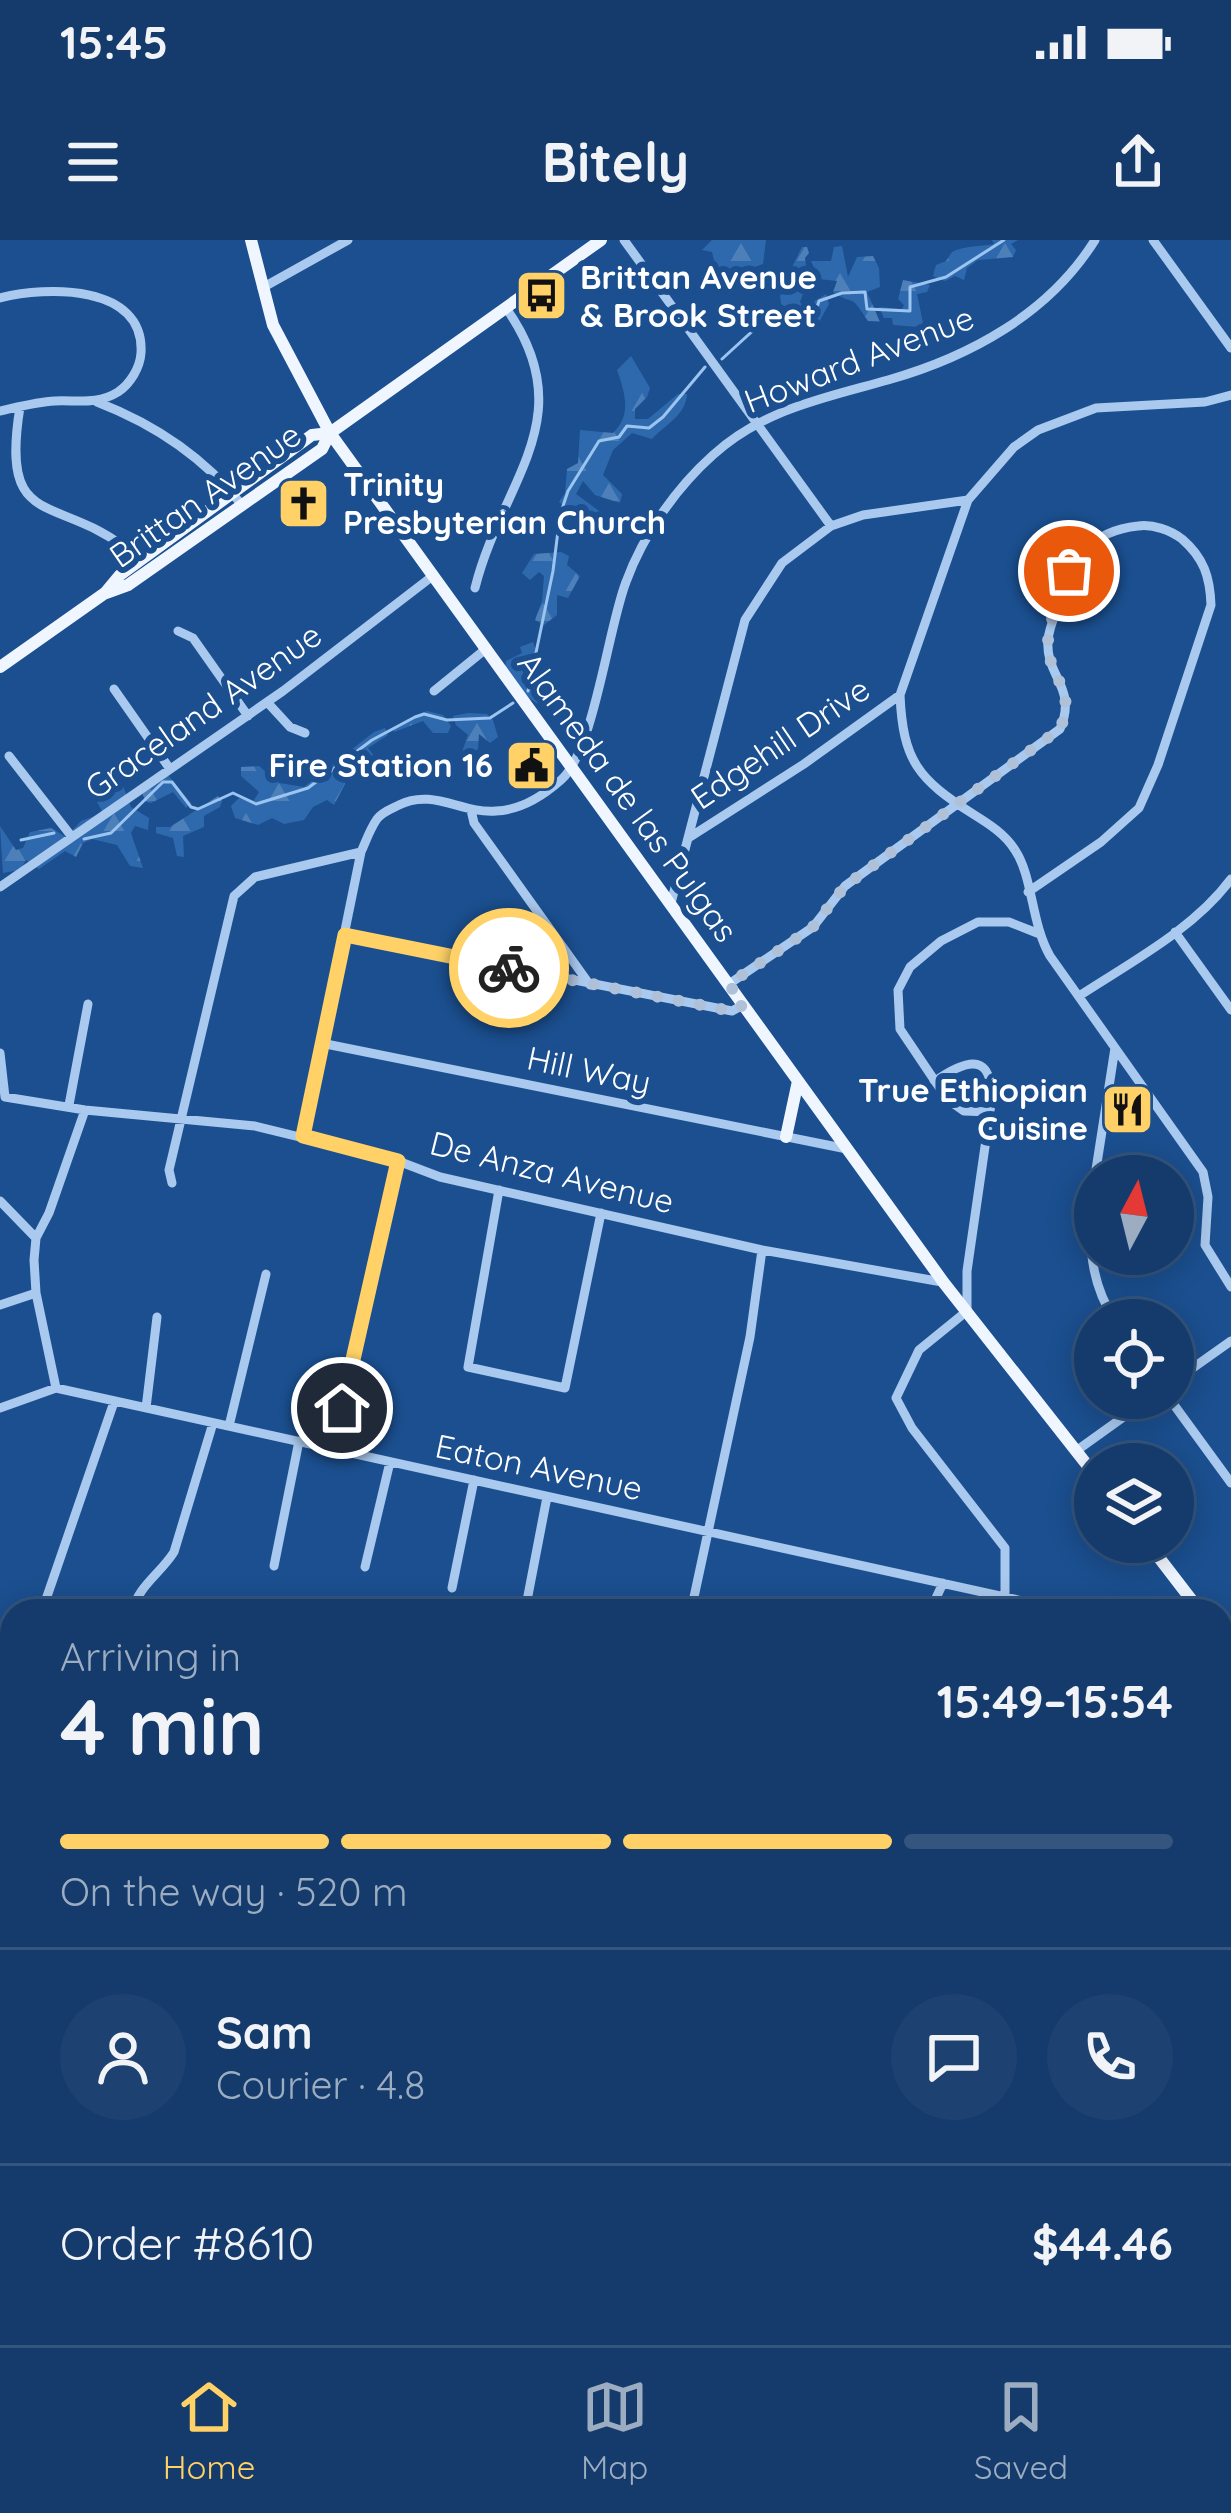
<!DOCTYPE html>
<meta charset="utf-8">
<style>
:root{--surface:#143b6b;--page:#1d4271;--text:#f1f3f6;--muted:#9dadc1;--line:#33557e;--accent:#ffd166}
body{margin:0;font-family:Quicksand,sans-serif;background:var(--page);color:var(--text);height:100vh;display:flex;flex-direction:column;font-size:45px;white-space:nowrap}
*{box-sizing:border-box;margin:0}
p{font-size:39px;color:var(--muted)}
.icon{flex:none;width:66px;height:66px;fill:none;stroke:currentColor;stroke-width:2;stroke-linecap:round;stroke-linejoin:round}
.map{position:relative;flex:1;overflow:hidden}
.details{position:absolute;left:0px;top:1359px;width:1233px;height:747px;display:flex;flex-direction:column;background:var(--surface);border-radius:36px 36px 0 0;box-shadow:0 6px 30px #0003,0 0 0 3px var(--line)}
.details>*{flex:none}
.needle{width:78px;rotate:7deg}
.fabs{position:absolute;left:1074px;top:915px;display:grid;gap:24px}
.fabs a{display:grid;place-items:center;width:120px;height:120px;border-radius:50%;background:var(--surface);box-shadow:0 6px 30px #0003,0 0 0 3px var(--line);font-size:60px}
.pin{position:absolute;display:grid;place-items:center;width:102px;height:102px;color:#fff;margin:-51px;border:6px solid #fff;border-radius:50%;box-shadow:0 3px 12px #0007}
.courier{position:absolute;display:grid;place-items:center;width:120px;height:120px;margin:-60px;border:9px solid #ffd166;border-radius:50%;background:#fff;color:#222;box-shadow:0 3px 15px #0007}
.summary em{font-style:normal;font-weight:700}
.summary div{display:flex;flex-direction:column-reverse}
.summary{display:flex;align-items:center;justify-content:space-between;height:204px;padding:0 60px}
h1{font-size:78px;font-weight:700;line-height:90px}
.bar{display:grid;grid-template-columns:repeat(4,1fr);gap:18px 12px;align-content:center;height:144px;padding:0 60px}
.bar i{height:15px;border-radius:9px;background:var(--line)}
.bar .selected{background:var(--accent)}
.bar p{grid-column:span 4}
.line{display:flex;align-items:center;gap:30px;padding:0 60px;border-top:3px solid var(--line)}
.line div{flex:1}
.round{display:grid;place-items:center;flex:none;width:126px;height:126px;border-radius:63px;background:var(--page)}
.status{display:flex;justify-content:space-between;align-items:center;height:84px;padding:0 60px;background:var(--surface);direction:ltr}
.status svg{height:33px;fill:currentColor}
header{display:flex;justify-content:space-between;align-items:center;height:156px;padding:0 60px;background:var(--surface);font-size:54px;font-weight:700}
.tabs{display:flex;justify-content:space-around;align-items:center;height:168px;border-top:3px solid var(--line);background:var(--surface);font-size:33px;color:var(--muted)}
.tabs a{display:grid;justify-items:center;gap:6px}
.tabs .selected{color:var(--accent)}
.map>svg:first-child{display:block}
</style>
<div class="status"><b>15:45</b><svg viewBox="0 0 49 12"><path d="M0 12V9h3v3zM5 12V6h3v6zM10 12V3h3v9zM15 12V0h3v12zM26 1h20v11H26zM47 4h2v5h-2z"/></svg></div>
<header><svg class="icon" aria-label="menu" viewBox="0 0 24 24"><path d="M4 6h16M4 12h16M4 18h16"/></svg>Bitely<svg class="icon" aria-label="share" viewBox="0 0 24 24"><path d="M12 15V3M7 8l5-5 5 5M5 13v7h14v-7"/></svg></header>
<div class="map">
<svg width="1231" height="2105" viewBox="0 0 1231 2105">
<defs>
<pattern id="forest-firs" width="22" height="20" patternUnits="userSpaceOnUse" patternTransform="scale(3)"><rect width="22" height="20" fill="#2e69ad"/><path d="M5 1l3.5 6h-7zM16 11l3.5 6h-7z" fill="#4d80b9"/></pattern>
</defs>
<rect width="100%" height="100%" fill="#1b4f8f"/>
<path fill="url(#forest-firs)" d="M712,0H766L763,24L749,29L740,27L710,39L708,30L714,20L712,12L702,10Z
M992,0H1018L1011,4L1016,10L1013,17L978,20L967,28L964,40L955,36L945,41L933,36L936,25L946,21L952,12C966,5 980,7 994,4Z
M842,6L848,37L857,17L873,16L879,28L880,47L867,52L880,82L868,81C848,50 857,68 833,52L837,41L819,39L811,21H831L834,7Z
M802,7H807L809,13L805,18L808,41L800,62L804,68L826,54L829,64L819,82L777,89L769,79L794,73L781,64L780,55L789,52L793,25Z
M903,40L930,45L927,52L917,54L923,83L919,87L893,85L892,78H884L879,67L902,69L904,65L898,59Z
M631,116L650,148L647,157L635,169V179H648L678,154H687C686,175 666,184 652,199L632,193L613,210L603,235L622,254L620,263L595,255L583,241L576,254L606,276L598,291L580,289V272L569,281L554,280L569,269L559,262L565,253L567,229L578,223L580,190L613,193C632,175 625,153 617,130Z
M561,312L569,316L567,325L580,336L568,358L557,355V375L544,385L535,380L542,361L544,336L539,332L530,340L522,333L534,314Z
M533,402L539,419L537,430L551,449L545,455L552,462L551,468C530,466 518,445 505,428L506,421L522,413L520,407Z
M427,471L443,475L451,486L448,493H433L423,481L394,492L393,488Z
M468,473L487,474L493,480L498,497L490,503L479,494L478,509L468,516L462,512L468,495L456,485L453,476Z
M385,488L388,495L368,508L374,516L356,521L347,532V540L334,565L327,560L313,567L304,580L284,584L272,578L258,585L235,578L231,566L239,558L253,562L259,552L241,536V527L259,526L279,543L304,547L374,492Z
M167,534L191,563L186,568L173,552L151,563L146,562L142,553Z
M117,542L123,546L131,567L149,578L148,590L135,586L131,593L143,628L130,626L117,605L92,599L83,603L76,617L65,611L39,629L26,620L20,630L3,633L0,586L16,610L23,608L30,592L51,588L66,597L81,581L103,573L96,560Z
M218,556L222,561L220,567L204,576V587L183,596L184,617L177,616L173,598L156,593V587H170Z
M510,2094H598L604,2105H491Z"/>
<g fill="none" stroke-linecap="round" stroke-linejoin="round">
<path stroke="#9cc4f0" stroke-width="3" d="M722,119L771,74L798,78L815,73L819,61L842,53L865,52L867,69L910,71V47L946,37L1004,0
M528,451L553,331L560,275L568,251L599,201L619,197L627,186L649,188L663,177L705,127
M84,599L111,593L163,542H172L191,567L198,569L233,553L256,564L308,548L372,500L415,477L424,474L447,480L490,478L513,463
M21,600L54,593
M1221,1448H1231
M639,2105L641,2094"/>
<path stroke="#a9c9ee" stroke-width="9" d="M624,0L831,286
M1153,0L1231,108
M262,48L348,0
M0,58C46,46 145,44 141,113C140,128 130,144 118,152C97,165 78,160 55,161C36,162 18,167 0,171
M97,162C154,184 203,216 242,265
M20,167C0,290 54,254 124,307
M475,348C502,240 584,178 506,68
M178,391L193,398L248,476
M114,449L170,529
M434,451L487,408
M900,455C903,521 918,539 973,574C989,584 1005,594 1015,610C1033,637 1031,683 1050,716L1203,932L1208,957L1205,1005L1231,1047
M267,462L290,487L305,493
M9,516L72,597
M471,570L474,583L590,745
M690,597L804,524L900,455L968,260L1014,207L1038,190L1096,168L1205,162L1231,155
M0,647L283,451L434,335
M671,663L745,380L782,323L831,286L863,275L968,260
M1175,692L1231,770
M345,695L732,771L743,765
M729,744L813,687L845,646L1060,489C1078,447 1045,437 1048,400C1049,388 1055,375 1059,364C1073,320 1089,291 1138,286C1153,284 1170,290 1182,299C1204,318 1210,337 1211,365L1158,525L1139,568L1101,602L1028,652
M1079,756C1131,722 1194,689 1231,639
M321,803L847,909
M0,813L5,857L85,870L255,886L398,921L440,937L762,1010L942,1042
M934,842C976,812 996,818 990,872
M69,865L88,764
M303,896L361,612C366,601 370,589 377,579C382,572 391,569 399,565C433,548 462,574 496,571C521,570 543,556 561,540C594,511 608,388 626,342C643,295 676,248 713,215C764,169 824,158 888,140C969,117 1049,74 1095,0
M1095,936L1115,808
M1095,939C1088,988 1086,1038 1115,1080
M172,943L169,930L234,656L255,637L361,612
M499,950L468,1127L565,1148L601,973
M0,961L36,998
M0,1065L36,1053
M1173,1142L1231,1101
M56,1148L36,1053L34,1020L36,998L49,973L85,870
M1169,1158L1231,1243
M0,1168L56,1148L1068,1371
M146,1168L157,1077
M229,1186L266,1034
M333,1209L398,921
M1076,1211L1150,1158
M274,1326L299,1201
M365,1327L390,1222
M452,1348L474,1240
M1005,1356V1308L912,1188L896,1158L919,1110L967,1071V1031L990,872L964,871L947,859L900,789L898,750L910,727L941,701L978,682H1009L1037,693
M42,1371L114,1162
M133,1371C137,1347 161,1333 174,1312L213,1183
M525,1371L547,1257
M691,1371L750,1097L762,1010
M930,1371L943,1343
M1221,1391L1231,1388
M0,1454L12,1437
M1221,1525L1231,1517
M0,1924L12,1926
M365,2094L367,2105
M142,2105L157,2094"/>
<path stroke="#f0f6ff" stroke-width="12" d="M251,0L273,85L330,193L944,1043L1095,1235
M106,353L128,345L322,209L330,193
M0,427L105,353L120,335L312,195L330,193L601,0
M786,897L798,841
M1147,1302L1200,1371
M1221,1400L1231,1413
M1221,1735L1231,1726
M784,2105L797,2094"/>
</g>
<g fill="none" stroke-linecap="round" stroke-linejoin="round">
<path stroke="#afc1d8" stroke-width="12" stroke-dasharray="0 21.6" d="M509,728L732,771L743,765L729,744L812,688L845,646L1060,489C1077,448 1050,441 1048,406C1047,382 1062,354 1069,331"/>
<path stroke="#ffd166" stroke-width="15" d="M342,1168L398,921L303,896L345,695L509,728"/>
</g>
<defs>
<symbol id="bus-square" viewBox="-11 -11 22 22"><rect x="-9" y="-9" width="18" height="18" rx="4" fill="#ffd166" stroke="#1b4f8f"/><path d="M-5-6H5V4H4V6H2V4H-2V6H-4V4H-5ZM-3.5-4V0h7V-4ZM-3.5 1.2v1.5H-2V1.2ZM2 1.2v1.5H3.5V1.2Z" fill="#111"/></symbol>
<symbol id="church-square" viewBox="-11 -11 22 22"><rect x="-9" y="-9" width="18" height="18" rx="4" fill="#ffd166" stroke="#1b4f8f"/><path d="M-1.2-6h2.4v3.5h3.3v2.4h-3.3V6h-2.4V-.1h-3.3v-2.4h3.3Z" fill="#111"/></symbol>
<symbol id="civic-square" viewBox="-11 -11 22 22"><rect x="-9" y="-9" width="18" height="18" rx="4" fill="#ffd166" stroke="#1b4f8f"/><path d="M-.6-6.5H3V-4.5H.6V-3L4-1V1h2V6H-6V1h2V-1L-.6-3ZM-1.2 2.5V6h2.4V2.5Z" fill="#111"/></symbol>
<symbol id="restaurant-square" viewBox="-11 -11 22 22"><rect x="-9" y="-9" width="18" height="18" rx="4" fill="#ffd166" stroke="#1b4f8f"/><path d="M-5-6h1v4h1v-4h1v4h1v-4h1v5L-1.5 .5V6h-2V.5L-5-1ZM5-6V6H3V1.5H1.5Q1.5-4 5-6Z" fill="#111"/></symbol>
</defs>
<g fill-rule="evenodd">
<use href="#bus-square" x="512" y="26" width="59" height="59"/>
<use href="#church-square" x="274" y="234" width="59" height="59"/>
<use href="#civic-square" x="502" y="496" width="59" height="59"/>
<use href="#restaurant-square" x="1098" y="840" width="59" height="59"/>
</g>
<g text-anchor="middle" stroke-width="12" stroke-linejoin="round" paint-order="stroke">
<g font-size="33" font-weight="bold" fill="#fff" stroke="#1b4f8f" text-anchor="start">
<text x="580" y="49">Brittan Avenue<tspan x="580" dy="38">&amp; Brook Street</tspan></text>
<text x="343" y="256">Trinity<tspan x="343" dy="38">Presbyterian Church</tspan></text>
<text x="493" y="537" text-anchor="end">Fire Station 16</text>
<text x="1088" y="862" text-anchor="end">True Ethiopian<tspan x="1088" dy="38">Cuisine</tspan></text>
</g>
<g font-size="33" fill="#fff" stroke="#1b4f8f">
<text transform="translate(859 119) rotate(-21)" y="12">Howard Avenue</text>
<text transform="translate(205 255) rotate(-35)" y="12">Brittan Avenue</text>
<text transform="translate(203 471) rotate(-35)" y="12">Graceland Avenue</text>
<text transform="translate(780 503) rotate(-34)" y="12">Edgehill Drive</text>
<text transform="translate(628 557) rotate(54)" y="12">Alameda de las Pulgas</text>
<text transform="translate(589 830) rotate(12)" y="12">Hill Way</text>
<text transform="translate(552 932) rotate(14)" y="12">De Anza Avenue</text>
<text transform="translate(539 1227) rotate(12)" y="12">Eaton Avenue</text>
</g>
</g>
</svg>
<div class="fabs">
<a><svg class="needle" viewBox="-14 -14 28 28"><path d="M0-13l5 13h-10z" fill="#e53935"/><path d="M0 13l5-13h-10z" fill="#9dadc1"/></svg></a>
<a><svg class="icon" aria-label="locate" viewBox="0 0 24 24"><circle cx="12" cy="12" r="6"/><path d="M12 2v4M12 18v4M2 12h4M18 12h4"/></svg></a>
<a><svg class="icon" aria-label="layers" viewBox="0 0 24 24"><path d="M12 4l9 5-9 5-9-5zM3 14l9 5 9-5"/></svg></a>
</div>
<div class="pin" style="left:1069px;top:331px;background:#ea580c"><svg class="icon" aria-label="bag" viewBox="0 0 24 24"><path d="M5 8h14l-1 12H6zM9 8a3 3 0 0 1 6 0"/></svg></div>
<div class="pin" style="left:342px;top:1168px;background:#1f2937"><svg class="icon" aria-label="home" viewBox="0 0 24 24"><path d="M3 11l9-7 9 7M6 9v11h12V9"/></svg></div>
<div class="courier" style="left:509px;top:728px"><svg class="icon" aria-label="bike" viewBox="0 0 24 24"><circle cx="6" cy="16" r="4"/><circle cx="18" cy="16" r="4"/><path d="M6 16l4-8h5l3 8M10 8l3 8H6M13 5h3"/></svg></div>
<section class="details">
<div class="summary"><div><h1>4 min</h1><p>Arriving in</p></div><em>15:49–15:54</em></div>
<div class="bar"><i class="selected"></i><i class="selected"></i><i class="selected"></i><i></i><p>On the way · 520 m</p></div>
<div class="line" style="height:216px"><a class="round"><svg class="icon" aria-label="person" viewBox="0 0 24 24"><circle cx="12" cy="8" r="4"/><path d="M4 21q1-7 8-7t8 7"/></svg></a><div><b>Sam</b><p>Courier · 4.8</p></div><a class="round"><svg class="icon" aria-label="chat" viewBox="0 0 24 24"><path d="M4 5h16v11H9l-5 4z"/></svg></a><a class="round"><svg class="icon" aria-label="phone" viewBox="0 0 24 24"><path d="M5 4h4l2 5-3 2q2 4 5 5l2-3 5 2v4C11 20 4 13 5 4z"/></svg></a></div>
<div class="line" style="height:156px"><div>Order #8610</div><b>$44.46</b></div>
</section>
</div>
<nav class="tabs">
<a class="selected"><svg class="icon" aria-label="home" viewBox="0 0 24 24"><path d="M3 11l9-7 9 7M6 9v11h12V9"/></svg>Home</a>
<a><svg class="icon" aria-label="map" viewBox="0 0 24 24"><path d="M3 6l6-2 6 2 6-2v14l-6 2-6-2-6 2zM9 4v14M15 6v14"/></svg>Map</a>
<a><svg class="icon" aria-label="saved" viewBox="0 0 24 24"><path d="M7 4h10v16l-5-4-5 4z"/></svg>Saved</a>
</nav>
